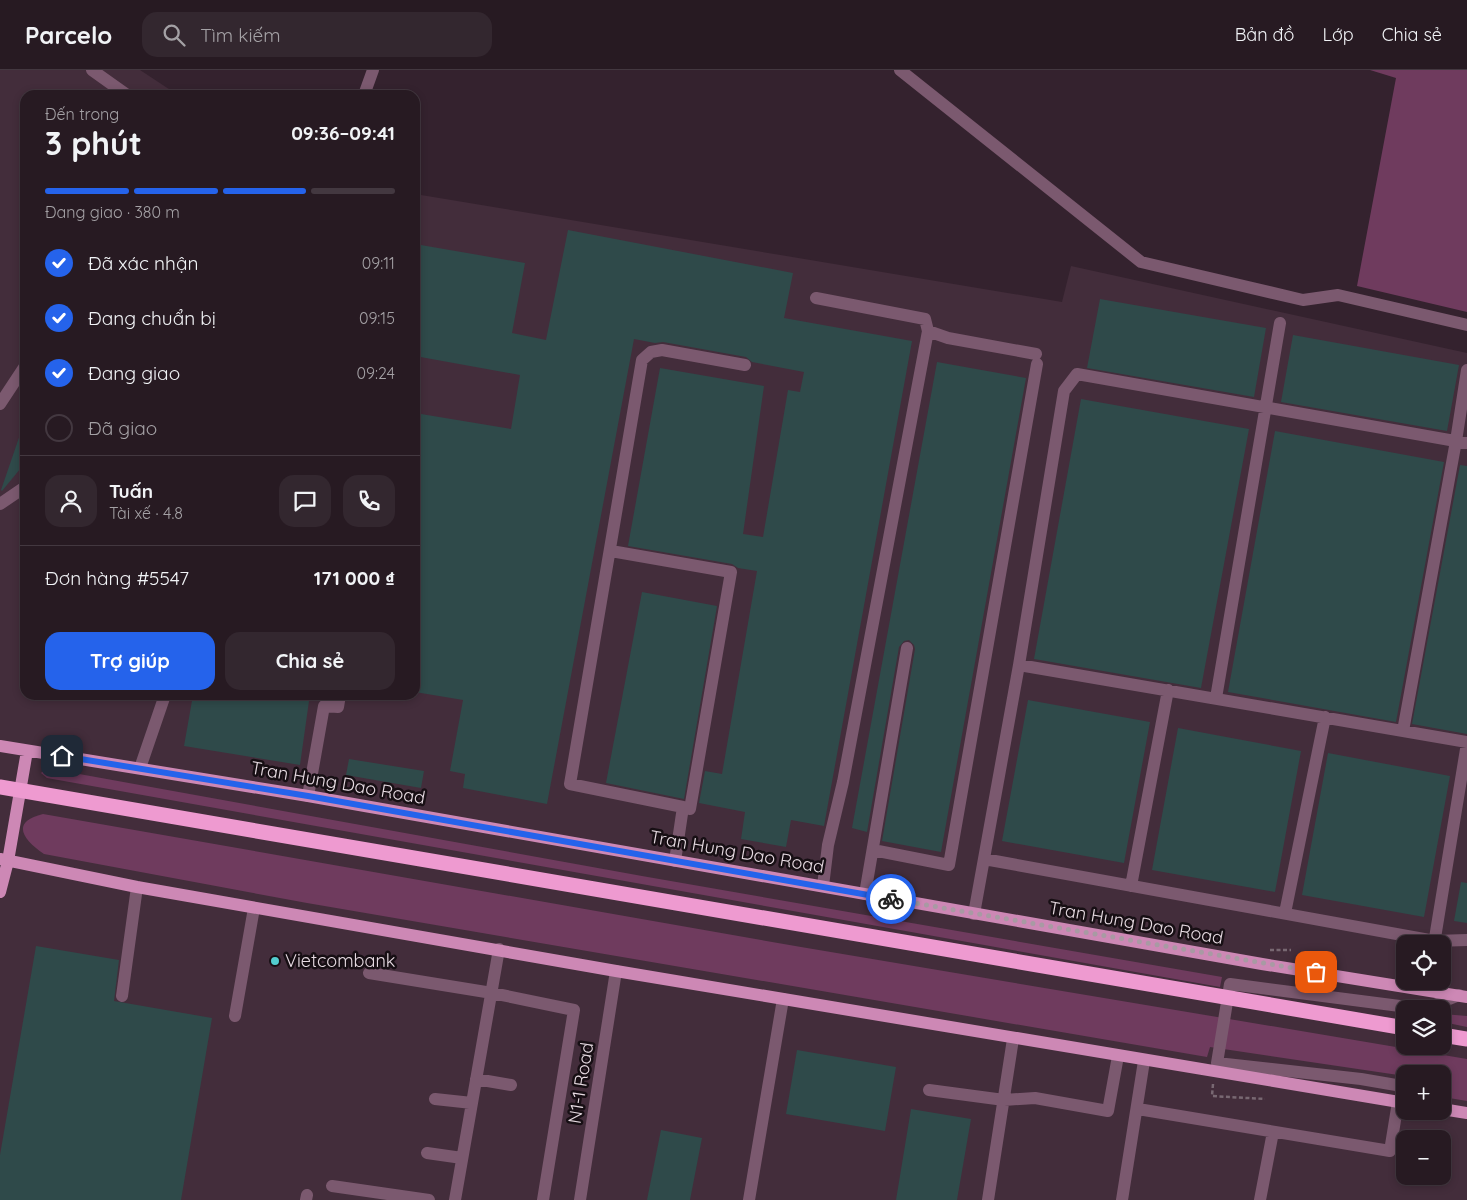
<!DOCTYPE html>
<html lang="vi">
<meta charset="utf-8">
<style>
:root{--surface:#271a22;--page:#33272f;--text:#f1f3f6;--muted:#a4a1a5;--line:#433840;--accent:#2563eb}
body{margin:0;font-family:Quicksand,sans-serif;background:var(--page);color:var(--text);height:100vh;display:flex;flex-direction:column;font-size:19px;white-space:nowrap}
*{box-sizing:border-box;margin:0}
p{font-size:16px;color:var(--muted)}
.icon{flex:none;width:28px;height:28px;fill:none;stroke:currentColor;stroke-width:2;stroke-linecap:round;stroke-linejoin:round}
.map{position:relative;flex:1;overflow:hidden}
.details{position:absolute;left:20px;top:20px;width:400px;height:610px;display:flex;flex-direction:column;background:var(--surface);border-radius:15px;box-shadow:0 2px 8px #0003,0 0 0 1px var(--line)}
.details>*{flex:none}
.fabs{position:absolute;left:1396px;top:865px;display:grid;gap:10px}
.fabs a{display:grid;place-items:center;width:55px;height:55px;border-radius:10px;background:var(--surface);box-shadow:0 2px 8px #0003,0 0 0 1px var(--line);font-size:25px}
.pin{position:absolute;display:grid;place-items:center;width:42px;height:42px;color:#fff;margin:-21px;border-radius:10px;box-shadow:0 2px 8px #0006}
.courier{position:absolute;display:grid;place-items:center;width:50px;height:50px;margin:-25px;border:4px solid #2563eb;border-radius:50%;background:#fff;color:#222;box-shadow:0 1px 6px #0007}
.overview em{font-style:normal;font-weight:700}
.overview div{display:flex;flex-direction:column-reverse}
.overview{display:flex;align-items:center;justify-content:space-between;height:85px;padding:0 25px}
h1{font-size:32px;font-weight:700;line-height:38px}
.bar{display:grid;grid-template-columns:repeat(4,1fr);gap:8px 5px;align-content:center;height:60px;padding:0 25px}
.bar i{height:6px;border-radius:4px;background:var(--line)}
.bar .active{background:var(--accent)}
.bar p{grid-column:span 4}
.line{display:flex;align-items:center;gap:12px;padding:0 25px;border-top:1px solid var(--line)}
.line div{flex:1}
.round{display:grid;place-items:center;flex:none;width:52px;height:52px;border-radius:15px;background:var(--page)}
ol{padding:0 25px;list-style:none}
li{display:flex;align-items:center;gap:15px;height:55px}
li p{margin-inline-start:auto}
li .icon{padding:5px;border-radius:50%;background:var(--accent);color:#fff;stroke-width:4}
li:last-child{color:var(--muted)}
li i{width:28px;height:28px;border:2px solid var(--line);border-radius:50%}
.action{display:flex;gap:10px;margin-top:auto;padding:10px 25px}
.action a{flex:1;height:58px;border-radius:15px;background:var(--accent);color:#fff;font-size:20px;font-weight:700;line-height:58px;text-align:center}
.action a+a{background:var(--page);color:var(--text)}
header{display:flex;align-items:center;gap:30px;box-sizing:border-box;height:70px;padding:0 25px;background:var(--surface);border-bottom:1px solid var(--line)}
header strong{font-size:24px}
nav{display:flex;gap:28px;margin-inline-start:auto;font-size:18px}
.search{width:350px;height:45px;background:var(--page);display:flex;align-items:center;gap:12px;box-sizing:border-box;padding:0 18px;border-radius:15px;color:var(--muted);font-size:19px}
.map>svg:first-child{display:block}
</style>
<header>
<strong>Parcelo</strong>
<div class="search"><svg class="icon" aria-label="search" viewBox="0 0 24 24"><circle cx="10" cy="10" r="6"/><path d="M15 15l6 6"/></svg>Tìm kiếm</div>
<nav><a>Bản đồ</a><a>Lớp</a><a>Chia sẻ</a></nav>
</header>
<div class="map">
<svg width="1467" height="1130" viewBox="0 0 1467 1130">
<rect width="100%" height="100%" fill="#34222e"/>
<path fill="#432d3b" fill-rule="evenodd" d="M0,0H140L178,25H25V625H415V124L1062,232L1071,196L1467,283V1130H0ZM1405,874H1442V911H1405ZM1405,939H1442V976H1405ZM1405,1004H1442V1041H1405ZM1405,1069H1442V1106H1405Z"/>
<path fill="#6f3b5e" d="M1370,0H1467V242L1357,216L1396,8Z
M46,698L642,806L1222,907L1220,917L47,708L41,703Z
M43,744L801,877L1467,989V1031L1443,1027L1442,1004H1405V1006L1210,977L1207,987L307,833L44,784C23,770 10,752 43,744Z
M1443,944L1467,946V957L1443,952Z"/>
<path fill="#2f4a4a" d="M568,160L793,203L784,248L912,271L824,756L791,750L786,777L741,769L745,742L699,733L705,701L722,704L757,501L738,498L732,494L628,476L660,298L764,316L743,464L763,467L788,320L800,322L804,302L752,292L746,287L663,272L655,273L634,269L547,734L463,718L465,704L450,701L463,630L415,622V343L511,359L520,305L415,286V174L525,193L512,263L546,270Z
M1100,229L1266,258L1254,327L1087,298Z
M1293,265L1459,295L1447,361L1281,332Z
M937,292L1026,308L941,782L882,771L915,579L914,575L909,570L904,571L899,577L867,762L852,758Z
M1081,329L1249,359L1201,618L1034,589Z
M23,356L25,393L2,421L1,420Z
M1275,361L1444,392L1396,652L1228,622Z
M1460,395L1467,396V664L1412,654Z
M642,522L717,536L684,729L606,713Z
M193,625H269L309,631L300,695L184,676Z
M1028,630L1150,652L1124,793L1002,771Z
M1178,658L1301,681L1275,822L1152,800Z
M1328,683L1450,706L1424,847L1302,825Z
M349,689L424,701L421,718L346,705Z
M1461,812L1467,813V853L1454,851Z
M36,876L119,890L114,931L212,948L181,1130H0V1085Z
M797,980L896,997L885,1061L786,1044Z
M911,1039L971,1049L957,1130H896Z
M661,1060L702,1068L690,1130H647Z"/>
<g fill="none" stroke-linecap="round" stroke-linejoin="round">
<path stroke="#786872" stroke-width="2.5" stroke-dasharray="4 2.5" stroke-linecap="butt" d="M1270,880H1291
M1213,1014L1212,1026L1265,1029"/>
<path stroke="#7b596f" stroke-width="12" d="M92,0L127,25
M900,0L1141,192L1303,230L1338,225L1467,255
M364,25L373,0
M816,228L925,249L928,261L948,268L1036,284
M0,334L25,296
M0,434L25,417
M611,481L731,502L690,739L683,737
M1019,595L1467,672
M1216,628L1280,253
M1403,661L1456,371L1467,300
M140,698L165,625
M308,726L324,636L338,637L340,625
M873,780L949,795L1037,294
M984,789L1435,871L1467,870
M675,791L683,737L570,714L642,290L651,282L662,280L745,295
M823,816L828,775L843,712L928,261
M1131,816L1168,620
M865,824L907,578
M1285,843L1325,647
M974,844L1019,595L1064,321L1077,304L1467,373
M1434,874L1467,673
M369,903L492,923L574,940L543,1130
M122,926L137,817
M1425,939L1459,925
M235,946L254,838
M476,1009L511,1015
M929,1020L1004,1030L1035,1028L1108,1041L1118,986
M1405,1020L1396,1015L1361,1009L1217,993L1230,914L1423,939
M435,1029L472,1033
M1138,1039L1390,1081L1398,1032
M427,1083L462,1088
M332,1116L429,1130
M306,1130L307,1125
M455,1130L499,879
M580,1130L616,901
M749,1130L783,929
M988,1130L1013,969
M1122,1130L1144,991
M1260,1130L1273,1062"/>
<path stroke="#cd88b5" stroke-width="12" d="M0,676L308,726L1262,894L1467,927
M0,789L137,817L616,901L1405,1033
M0,822L8,791L27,681
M1442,1039L1467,1043"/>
<path stroke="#ee9ad0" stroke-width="15" d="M0,717L1405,958
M1442,965L1467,969"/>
</g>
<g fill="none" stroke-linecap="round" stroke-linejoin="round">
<path stroke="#a89aa3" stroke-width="5" stroke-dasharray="0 9" d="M891,829L1316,902"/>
<path stroke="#2563eb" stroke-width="6" d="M62,686L308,726L891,829"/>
</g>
<circle fill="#52cdcf" stroke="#170f14" stroke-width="2" cx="275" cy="891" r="5"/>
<g text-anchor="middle" stroke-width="5" stroke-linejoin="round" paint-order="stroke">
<g font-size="18" fill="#e7dbe2" stroke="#170f14">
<text transform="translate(338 713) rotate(10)" y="6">Tran Hung Dao Road</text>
<text transform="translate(737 782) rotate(10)" y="6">Tran Hung Dao Road</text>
<text transform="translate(1136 853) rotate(10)" y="6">Tran Hung Dao Road</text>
<text transform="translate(581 1013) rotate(-81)" y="6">N1-1 Road</text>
</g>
<g font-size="18" fill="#e7dbe2" stroke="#170f14" text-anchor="start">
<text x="285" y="897">Vietcombank</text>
</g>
</g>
</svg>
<div class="fabs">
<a><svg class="icon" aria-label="locate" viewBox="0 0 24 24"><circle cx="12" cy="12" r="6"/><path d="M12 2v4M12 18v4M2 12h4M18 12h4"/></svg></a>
<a><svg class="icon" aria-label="layers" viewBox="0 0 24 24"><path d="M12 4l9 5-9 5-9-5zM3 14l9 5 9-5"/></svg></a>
<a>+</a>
<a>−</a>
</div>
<div class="pin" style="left:1316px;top:902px;background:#ea580c"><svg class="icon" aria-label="bag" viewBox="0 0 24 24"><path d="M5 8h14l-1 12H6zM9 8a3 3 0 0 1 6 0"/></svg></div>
<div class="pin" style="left:62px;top:686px;background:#1f2937"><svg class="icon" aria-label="home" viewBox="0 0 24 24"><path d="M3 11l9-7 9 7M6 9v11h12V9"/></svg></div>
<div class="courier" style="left:891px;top:829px"><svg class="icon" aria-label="bike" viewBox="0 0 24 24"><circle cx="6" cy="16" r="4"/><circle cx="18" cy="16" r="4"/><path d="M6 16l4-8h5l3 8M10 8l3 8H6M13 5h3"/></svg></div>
<section class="details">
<div class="overview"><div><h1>3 phút</h1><p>Đến trong</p></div><em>09:36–09:41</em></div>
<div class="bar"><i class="active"></i><i class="active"></i><i class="active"></i><i></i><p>Đang giao · 380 m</p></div>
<ol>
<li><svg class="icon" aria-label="check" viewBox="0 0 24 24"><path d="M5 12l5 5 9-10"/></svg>Đã xác nhận<p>09:11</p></li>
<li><svg class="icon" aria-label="check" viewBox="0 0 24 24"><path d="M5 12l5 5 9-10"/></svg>Đang chuẩn bị<p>09:15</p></li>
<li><svg class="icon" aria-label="check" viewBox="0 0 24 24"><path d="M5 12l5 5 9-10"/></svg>Đang giao<p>09:24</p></li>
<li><i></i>Đã giao</li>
</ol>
<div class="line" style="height:90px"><a class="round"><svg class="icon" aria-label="person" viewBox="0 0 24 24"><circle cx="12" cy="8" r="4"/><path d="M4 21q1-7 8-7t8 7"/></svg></a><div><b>Tuấn</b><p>Tài xế · 4.8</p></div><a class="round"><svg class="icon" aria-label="chat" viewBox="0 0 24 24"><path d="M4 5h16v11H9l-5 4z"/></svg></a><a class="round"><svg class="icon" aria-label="phone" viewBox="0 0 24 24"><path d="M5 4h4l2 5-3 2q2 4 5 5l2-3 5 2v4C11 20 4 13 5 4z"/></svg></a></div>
<div class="line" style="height:65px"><div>Đơn hàng #5547</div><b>171 000 ₫</b></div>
<div class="action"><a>Trợ giúp</a><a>Chia sẻ</a></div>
</section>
</div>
